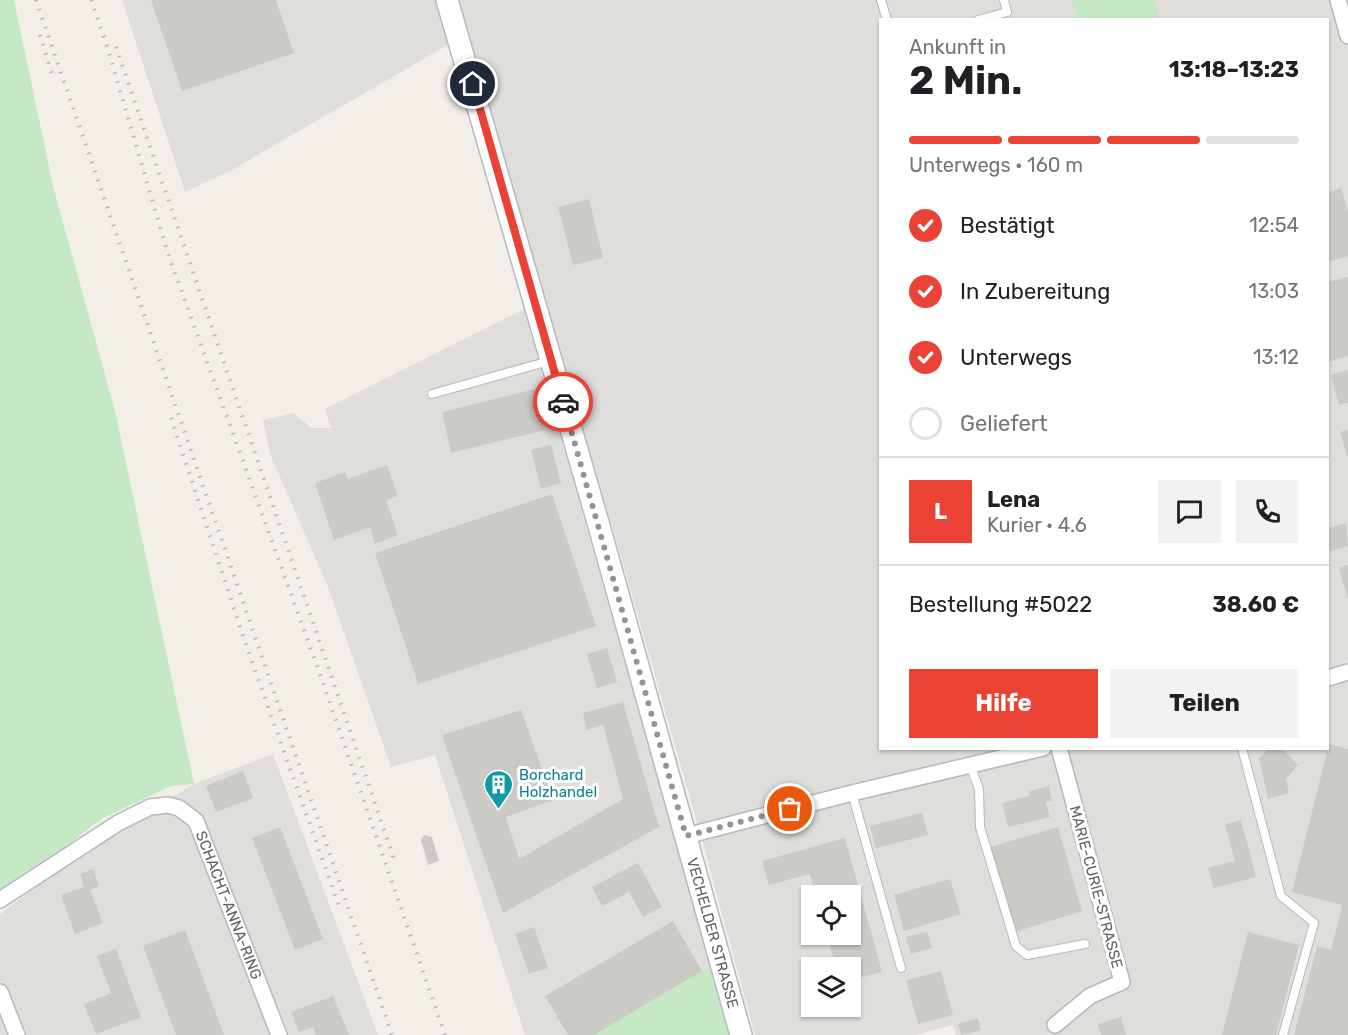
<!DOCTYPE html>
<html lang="de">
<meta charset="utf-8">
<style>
:root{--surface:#fff;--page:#f2f2f2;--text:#202124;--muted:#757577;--line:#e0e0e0;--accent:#ea4335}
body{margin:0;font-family:Rubik,sans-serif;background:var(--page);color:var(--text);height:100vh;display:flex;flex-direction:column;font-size:22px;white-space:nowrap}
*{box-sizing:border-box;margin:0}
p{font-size:20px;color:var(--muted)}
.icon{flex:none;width:33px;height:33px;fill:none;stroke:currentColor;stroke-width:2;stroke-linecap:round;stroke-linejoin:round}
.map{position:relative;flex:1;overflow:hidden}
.details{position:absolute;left:879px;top:18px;width:450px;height:732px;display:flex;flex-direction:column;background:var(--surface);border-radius:0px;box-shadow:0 2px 4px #0004}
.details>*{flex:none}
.controls{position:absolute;left:801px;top:885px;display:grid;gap:12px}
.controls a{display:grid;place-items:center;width:60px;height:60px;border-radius:0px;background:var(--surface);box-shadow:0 2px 4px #0004;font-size:30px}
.pin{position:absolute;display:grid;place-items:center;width:51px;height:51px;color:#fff;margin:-26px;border:3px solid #fff;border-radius:50%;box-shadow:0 2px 6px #0007}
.courier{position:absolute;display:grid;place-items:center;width:60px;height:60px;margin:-30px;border:4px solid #ea4335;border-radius:50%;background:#fff;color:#222;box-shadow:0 2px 8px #0007}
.head em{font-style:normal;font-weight:700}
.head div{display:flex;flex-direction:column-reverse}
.head{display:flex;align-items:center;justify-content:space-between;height:102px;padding:0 30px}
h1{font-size:39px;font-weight:700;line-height:45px}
.bar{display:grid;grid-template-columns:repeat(4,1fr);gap:9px 6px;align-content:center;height:72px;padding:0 30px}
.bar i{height:8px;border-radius:4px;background:var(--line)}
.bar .active{background:var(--accent)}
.bar p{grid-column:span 4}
.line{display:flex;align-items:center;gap:15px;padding:0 30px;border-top:2px solid var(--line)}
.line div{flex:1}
.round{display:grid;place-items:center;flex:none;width:63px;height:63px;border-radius:0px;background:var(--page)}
ol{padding:0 30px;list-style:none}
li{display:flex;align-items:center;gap:18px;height:66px}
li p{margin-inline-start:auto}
li .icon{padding:6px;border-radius:50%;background:var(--accent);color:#fff;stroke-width:4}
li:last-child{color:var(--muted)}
li i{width:33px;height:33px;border:3px solid var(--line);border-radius:50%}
.primary-button{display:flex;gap:12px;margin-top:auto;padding:12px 30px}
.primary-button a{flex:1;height:69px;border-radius:0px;background:var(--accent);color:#fff;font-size:24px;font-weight:700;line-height:69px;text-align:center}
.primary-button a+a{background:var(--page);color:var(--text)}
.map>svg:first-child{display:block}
</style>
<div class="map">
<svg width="1348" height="1035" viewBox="0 0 1348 1035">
<rect width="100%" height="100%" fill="#f1efe8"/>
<path fill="#e0deda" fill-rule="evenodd" d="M122,0H1348V1035H956L953,1025L915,1035H755L695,815L610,519L460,38L230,171L185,192ZM880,20H1328V748H880ZM812,896H850V934H812ZM812,968H850V1006H812Z
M524,309L712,966L593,1035H525L435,755L391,767L328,587L270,454L263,420L293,413L312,428H331L325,409Z
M273,754L378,1035H0V914L86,849L194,784Z"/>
<path fill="#c5e8c5" d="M0,0H14L53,186L115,411L194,784L171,786L103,818L36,869L0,892Z
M1072,0H1154L1160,19H1077Z
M712,966L741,1035H594L702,971Z"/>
<path fill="#cccac5" d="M151,0H276L294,53L182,91Z
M1341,188L1348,211V256L1328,262V192Z
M589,199L603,258L573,265L558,207Z
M1348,277V356L1328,362V282Z
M1348,370V403L1339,405L1331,375Z
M536,389L545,430L451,453L442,412Z
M1348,430V456H1347L1340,432Z
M551,444L561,483L541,489L531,450Z
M387,465L398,496L386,500L398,535L375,544L370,527L334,540L315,483L345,472L348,479Z
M552,494L596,626L418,684L375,553Z
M1346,523L1348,546L1328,552V528Z
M1348,565V598H1347L1339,568Z
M607,648L617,682L597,688L587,654Z
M623,702L659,827L503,913L442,735L521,710L553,800L506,817L519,859L623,799L603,725L586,730L583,713Z
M1329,744L1348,749V1035H1294L1317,946L1331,950L1342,905L1292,892Z
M1269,748H1282L1298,765L1286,779L1289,793L1268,799L1259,758Z
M243,771L253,798L216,812L206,786Z
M1049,786L1052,801L1046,802L1050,817L1008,827L1002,803L1030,796L1029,791Z
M922,813L928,835L876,848L870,826Z
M1241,820L1256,877L1214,888L1208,868L1235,861L1225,824Z
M280,827L323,939L295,950L252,838Z
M1058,827L1082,911L1015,932L990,847Z
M425,835L432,837L439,861L428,865L421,840Z
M845,838L882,972L850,980V968H836L827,934H850V896H816L810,874L769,885L762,861Z
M638,863L662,907L643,917L629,892L602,906L592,887Z
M93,869L99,886L90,890L103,923L75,934L61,895L84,887L80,874Z
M950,879L961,914L904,931L894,895Z
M673,921L702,971L594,1035H568L545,996Z
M534,927L548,968L529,974L515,934Z
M185,930L224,1035H176L143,946Z
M927,932L932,948L911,954L906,937Z
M1248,932L1299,945L1276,1035H1222Z
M116,949L141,1017L96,1034L84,1004L111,993L97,956Z
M941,971L953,1015L918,1024L906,980Z
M333,996L349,1035H316L313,1027L299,1032L291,1012Z
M1121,1017L1126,1035H1101L1098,1024Z
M978,1018L981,1030L961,1035L958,1024Z"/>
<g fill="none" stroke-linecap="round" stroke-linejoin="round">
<defs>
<path id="lane" d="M881,0L887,20
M978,20L1007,12L1004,0
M432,394L549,361
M1242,748L1281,896L1314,923L1283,1035
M970,765L979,789L980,827L1016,946L1027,955L1085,944
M852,793L901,968"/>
<g id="street">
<path d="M1338,0L1348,36"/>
<path d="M1328,678L1348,672"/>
<path d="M686,836L852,793L1043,748"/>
<path id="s1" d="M0,900L118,823L150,807L168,805L179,808L196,821L279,1035"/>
<path d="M0,992L17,1035"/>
<path d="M1055,1025L1090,996L1122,982L1059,748"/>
</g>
<g id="secondary">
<path id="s2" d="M447,0L599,526L741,1035"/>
</g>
</defs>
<use href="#lane" stroke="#b5b8bc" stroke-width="10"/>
<use href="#street" stroke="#b5b8bc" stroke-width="18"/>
<use href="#secondary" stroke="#b6babf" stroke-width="24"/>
<use href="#lane" stroke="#fff" stroke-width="8"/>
<use href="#street" stroke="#fff" stroke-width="15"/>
<use href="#secondary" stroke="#fff" stroke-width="21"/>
<path stroke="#b6b7b8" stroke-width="4" stroke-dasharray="1.5 8" stroke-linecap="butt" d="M36,0L392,1035
M91,0L106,43L167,251L321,677L445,1035
M40,35L53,78
M116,47L395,862
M171,418L245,642L339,906"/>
</g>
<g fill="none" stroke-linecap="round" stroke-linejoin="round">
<path stroke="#929495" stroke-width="6" stroke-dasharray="0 10.8" d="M563,402L686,836L790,809"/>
<path stroke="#ea4335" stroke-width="8" d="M473,84L563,402"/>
</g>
<defs>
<symbol id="building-pin" viewBox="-11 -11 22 30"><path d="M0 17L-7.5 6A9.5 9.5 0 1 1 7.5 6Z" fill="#0f9aa8" stroke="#fff"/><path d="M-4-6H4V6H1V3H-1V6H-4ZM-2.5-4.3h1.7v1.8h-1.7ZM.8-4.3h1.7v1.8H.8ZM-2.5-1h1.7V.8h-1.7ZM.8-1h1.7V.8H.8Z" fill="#fff"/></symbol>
</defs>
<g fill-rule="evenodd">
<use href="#building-pin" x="482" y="768" width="33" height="45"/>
</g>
<g text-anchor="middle" stroke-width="6" stroke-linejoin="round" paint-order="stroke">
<g font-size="15" fill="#0d838f" stroke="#fff" text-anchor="start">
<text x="519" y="780">Borchard<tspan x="519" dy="17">Holzhandel</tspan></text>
</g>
<g font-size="15" fill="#5f6368" stroke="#fff">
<text transform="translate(1096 887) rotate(75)" y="5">MARIE-CURIE-STRASSE</text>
<text dy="5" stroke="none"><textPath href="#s1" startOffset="318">SCHACHT-ANNA-RING</textPath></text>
<text dy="5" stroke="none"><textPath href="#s2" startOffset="970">VECHELDER STRASSE</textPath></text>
</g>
</g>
</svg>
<div class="controls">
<a><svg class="icon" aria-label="locate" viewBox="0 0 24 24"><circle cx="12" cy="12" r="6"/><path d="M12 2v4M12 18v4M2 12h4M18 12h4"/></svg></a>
<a><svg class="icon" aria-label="layers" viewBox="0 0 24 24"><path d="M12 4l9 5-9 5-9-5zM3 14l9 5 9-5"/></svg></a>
</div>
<div class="pin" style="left:790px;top:809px;background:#ea580c"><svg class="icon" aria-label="bag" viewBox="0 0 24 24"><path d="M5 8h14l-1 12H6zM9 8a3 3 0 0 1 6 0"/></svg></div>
<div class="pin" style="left:473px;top:84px;background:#1f2937"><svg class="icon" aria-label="home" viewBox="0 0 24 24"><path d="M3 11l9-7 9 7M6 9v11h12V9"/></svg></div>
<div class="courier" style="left:563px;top:402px"><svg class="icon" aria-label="car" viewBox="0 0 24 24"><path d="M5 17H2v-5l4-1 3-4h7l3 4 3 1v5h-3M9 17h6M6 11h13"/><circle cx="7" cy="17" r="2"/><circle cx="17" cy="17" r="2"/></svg></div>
<section class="details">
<div class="head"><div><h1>2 Min.</h1><p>Ankunft in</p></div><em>13:18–13:23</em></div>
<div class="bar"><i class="active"></i><i class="active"></i><i class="active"></i><i></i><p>Unterwegs · 160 m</p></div>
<ol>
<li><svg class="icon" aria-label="check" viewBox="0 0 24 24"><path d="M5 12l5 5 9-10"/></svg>Bestätigt<p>12:54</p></li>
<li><svg class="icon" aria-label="check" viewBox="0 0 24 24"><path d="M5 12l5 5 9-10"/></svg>In Zubereitung<p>13:03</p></li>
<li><svg class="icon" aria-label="check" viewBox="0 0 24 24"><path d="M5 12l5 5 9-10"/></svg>Unterwegs<p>13:12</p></li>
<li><i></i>Geliefert</li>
</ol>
<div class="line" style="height:108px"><b class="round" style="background:var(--accent);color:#fff">L</b><div><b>Lena</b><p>Kurier · 4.6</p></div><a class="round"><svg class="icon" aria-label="chat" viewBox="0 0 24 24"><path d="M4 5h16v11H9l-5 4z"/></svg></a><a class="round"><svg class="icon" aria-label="phone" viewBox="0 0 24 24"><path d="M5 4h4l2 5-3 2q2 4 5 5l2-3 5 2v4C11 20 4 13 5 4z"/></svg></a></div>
<div class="line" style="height:78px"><div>Bestellung #5022</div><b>38.60 €</b></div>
<div class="primary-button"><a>Hilfe</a><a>Teilen</a></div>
</section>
</div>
